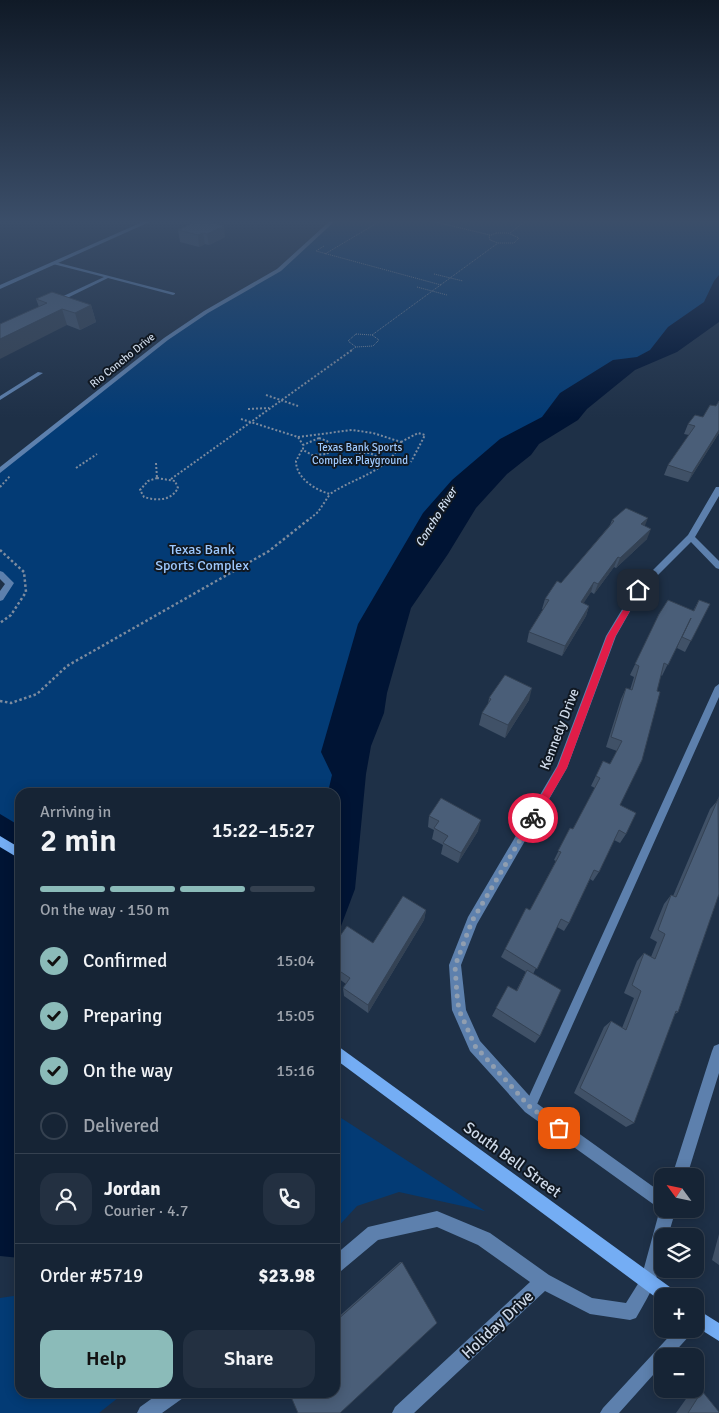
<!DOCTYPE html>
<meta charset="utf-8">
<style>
:root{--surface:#162435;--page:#233041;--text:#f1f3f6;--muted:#9ea4ad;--line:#354150;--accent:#8bbbb9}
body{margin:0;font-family:Signika,sans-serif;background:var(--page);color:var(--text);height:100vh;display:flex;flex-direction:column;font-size:19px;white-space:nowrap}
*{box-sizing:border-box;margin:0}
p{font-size:16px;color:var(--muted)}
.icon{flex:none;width:28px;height:28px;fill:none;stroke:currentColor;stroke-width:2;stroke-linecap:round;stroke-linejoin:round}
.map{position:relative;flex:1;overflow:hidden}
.sheet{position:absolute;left:15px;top:788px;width:325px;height:610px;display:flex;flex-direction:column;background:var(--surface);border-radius:15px;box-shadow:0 2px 12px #0003,0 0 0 1px var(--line)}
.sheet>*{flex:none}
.needle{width:32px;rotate:303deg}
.controls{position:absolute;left:654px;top:1168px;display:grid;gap:10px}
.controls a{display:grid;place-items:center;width:50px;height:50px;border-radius:10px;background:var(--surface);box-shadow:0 2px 12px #0003,0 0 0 1px var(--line);font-size:25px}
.pin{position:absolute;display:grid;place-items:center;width:42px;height:42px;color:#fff;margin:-21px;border-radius:10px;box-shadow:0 2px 8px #0006}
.courier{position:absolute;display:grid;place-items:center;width:50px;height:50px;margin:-25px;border:4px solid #e11d48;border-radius:50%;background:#fff;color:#222;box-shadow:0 1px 6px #0007}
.overview em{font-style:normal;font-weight:600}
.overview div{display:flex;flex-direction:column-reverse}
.overview{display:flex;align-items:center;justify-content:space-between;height:85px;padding:0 25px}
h1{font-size:32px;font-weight:600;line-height:38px}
.bar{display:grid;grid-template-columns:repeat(4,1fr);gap:8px 5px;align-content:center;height:60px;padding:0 25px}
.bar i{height:6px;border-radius:4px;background:var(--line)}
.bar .current{background:var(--accent)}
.bar p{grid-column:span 4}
.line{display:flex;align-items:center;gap:12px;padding:0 25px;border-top:1px solid var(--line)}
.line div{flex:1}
.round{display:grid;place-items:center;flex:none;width:52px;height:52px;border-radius:15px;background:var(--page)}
ol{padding:0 25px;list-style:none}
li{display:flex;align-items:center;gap:15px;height:55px}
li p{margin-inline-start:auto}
li .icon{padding:5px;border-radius:50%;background:var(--accent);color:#111;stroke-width:4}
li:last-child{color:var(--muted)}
li i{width:28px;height:28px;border:2px solid var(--line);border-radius:50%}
.action{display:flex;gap:10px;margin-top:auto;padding:10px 25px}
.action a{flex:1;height:58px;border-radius:15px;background:var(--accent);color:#111;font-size:20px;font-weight:600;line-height:58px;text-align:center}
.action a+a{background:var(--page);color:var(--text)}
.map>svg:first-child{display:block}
</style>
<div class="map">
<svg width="719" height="1413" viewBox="0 0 719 1413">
<rect width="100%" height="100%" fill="#1e3047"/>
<path fill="#033b75" d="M334,220H719V308L456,484L331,792H20V878L0,865V598L10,583L0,574V471L166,339L206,312L279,270Z
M335,1114L485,1211L399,1192L357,1206L335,1230Z
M20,1295V1392L124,1393L99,1413H0V1298Z"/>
<path fill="#001434" d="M719,275V322L677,352L635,370L587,409L578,420L539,444L531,455L507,474L476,508L448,554L411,608L387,693L384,713L371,746L366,774L355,889L335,942V792H328L332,775L321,752L358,624L423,513L452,480L500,439L542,417L560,393L613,360L637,357L650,350L668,327L704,302L714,281Z
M0,814L20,826V1258L0,1256Z"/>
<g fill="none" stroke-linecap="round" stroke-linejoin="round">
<path stroke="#7d8b9e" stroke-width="1" stroke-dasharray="1 1" stroke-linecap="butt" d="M427,220L490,235
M496,233H508L519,238L514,243H498L490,240L489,236Z
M510,233L527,220
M324,246L316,251L441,285
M325,254L382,220
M434,274L463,281
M417,287L447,295
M356,334L372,335L379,340L373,346L356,347L348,341Z
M372,335L498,243
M350,351L356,347"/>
<path stroke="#7d8b9e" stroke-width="2" stroke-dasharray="2 2" stroke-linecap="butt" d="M266,395L298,406
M248,409L269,408
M241,419L298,437L303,445
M298,437L352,430L373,433L401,442C389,472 355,477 330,494C315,490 296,478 296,461L303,448
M319,438L327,441L333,447L327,454L312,455L303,450V445Z
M401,442L418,433L425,435L411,462
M333,447L345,446L358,453H370L387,462
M156,463L157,478
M76,468L97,454
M157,478L175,481L178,488C171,501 157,501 144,497L140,490L148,481Z
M171,479L352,350
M0,487L10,476
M307,521L318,512L330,494"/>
<path stroke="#7d8b9e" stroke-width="2.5" stroke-dasharray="2.5 2.5" stroke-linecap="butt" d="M0,550L24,572L26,592L11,615L0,623
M0,701L11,703L37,694L67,666L269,551L308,520"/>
<path fill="#5d80ad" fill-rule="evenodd" d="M55,262L175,293V294L173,295L108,278L59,302H55V300L104,277L53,264Z
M38,372L43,373L0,400V396Z
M719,684V697L534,1111L530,1113L526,1111L524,1107L526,1103L715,687Z
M676,1329H693L691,1334L671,1356H662V1365L619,1413H600L603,1408Z"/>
<path fill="#5d80ad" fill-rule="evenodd" d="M147,220H154L0,289V285Z
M331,220H336L281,271L208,313L168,340L0,473V467L164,338L204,311L277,269Z
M716,487H719V496L695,537L719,561V569L716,568L691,542L641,592L616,636L567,768L477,924L461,965L466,1010L480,1041L535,1102L662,1193V1209H676L668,1236H662C662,1273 654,1287 636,1318L630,1320L590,1314L545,1291L414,1413H392L395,1407L530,1282L478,1245L437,1227L378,1240L341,1271L335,1273V1255L368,1227L437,1211L490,1233L549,1275L592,1298L626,1303L641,1279L660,1209L525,1112L470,1051L452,1010L449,965L468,917L557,766L606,636L635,588L688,535Z
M0,571L3,572L14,583L3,600L0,601V591L5,584L0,579Z
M719,1044V1073L687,1176H672L712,1051L714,1046Z
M161,1392H186L183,1398L162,1413H137L140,1407Z"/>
<path fill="#74adf4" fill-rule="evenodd" d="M0,836L20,848V859L0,847Z
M335,1044L674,1290L676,1296H662V1302L335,1059Z
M695,1308L719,1323V1341L695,1326Z"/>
</g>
<path fill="#405167" d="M199,220L225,237L209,245L205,244L199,247L180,242L178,230Z
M36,299L91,305L96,322L80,330L67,325L39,307Z
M719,401V433L688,482L664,475L668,465L689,435L684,434L688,424L703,417L716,406Z
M612,520L645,526L647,539L616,568L614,567L594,594L591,592L583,603L589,606L586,616L562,656L527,642L529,632L543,609H542L545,599L561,583L610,525Z
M699,600L710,604L685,652L677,648L682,635L662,676L661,675L620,805L626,834L620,843L614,840L599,872L593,881L590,879L569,923L564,931L557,927L533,974L540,1036L535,1043L492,1016L508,986L516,991L526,972L501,957L505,949L530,910L556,861L554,860L570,828L573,829L595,788L591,786L603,761L610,764L617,751L606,747L621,699L626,688L630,690L634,677L630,675L659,614L693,611Z
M489,698L529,700L505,738L479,725L482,713L488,704Z
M719,796V894L678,1012L674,1015L634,1123L626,1127L574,1093L604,1027L611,1021L622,1028L634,998L624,993L637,961L644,953L651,957L657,942L650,938L664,904L671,895L673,896L710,809L718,800Z
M429,816L478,831L458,863L441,854L443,845L432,839L434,830L428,827Z
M426,910L424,920L368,1013L344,996L343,988L346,984L335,976V943H373Z
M719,1234V1265L712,1260Z
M400,1262H402L335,1392V1320Z
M693,1389H695L702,1391L719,1413H676Z"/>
<path fill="#344254" d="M224,226L225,237L209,245L207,234Z
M203,233L205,244L199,247L198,235Z
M91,305L96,322L80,330L75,313Z
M62,309L67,325L0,359V339Z
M719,430V433L688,482L692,473Z
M648,518L644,528L641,524Z
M651,529L647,539L616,568L620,558Z
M618,557L614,567L594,594L598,584Z
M594,582L591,592L578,612L581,602Z
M589,606L586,616L562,656L565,646Z
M532,688L529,700L505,738L508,725Z
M481,820L478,831L458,863L461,853Z
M426,910L424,920L368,1013V1005Z"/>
<path fill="#4a5e78" stroke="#344254" d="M199,220H204L224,226L207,234L203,233L198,235L178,230Z
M52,292L91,305L75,313L62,309L0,339V324L47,303L36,299Z
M719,401V430L692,473L668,465L695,426L688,424L695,415L703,417L710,405L716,406Z
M626,508L648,518L641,524L651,529L620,558L618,557L598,584L594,582L581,602L589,606L565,646L529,632L549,600L545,599L557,581L561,583L614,521L612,520Z
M668,600L694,611L699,600L710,604L691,641L682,637L691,618L668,665L664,663L657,691L660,692L642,760L620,805L636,813L626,834L619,830L599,872L594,870L569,923L561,919L537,969L505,949L526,908L530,910L561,852L558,851L570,828L573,829L600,778L596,776L603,761L610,764L622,741L611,737L626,688L632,690L639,666L635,664L659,614Z
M505,675L532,688L508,725L482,713L491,699L489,698Z
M441,798L481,820L461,853L443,843L448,836L434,828L439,821L429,816Z
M718,799L719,894L678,1012L676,1011L634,1123L580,1088L611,1021L626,1030L641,991L632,985L644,953L655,959L665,934L658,930L671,895L676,897Z
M403,896L426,910L368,1005L343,988L350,978L335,968V943L347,926L373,943Z
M527,970L561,990L540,1036L496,1008L508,986L517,991Z
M402,1262L437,1323L340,1413H298L289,1392H335V1322Z
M702,1391L719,1412V1413H688Z"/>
<linearGradient id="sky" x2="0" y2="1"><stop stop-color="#101a27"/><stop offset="0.53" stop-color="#3b4e69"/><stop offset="1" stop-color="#3b4e69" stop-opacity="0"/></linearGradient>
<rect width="719" height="418" fill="url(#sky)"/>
<path fill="#e11d48" d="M636,589L642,590L615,637L567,768L536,821H530V815L558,766L607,636Z"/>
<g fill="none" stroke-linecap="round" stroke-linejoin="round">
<path stroke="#909eb0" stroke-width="5" stroke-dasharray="0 9" d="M533,818L472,921L455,966L457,995L459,1010L475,1046L530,1107L559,1128"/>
</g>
<g text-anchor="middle" stroke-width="4" stroke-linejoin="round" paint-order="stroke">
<g font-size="11" fill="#ced9e8" stroke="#101822">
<text transform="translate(122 360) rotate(-39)" y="4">Rio Concho Drive</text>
</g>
<g font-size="11" fill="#9ec9fe" stroke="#101822">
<text x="360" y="451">Texas Bank Sports<tspan x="360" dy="13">Complex Playground</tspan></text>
</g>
<g font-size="12" font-style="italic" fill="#d5e3f5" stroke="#101822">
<text transform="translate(436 517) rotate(-58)" y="4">Concho River</text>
</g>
<g font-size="14" fill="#9ec9fe" stroke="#101822">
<text x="202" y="554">Texas Bank<tspan x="202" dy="16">Sports Complex</tspan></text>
</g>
<g font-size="14" fill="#ced9e8" stroke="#101822">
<text transform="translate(559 729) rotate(-69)" y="5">Kennedy Drive</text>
</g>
<g font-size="16" fill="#ced9e8" stroke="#101822">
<text transform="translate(513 1159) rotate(36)" y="6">South Bell Street</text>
<text transform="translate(497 1324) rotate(-43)" y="6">Holiday Drive</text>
</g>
</g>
</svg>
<div class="controls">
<a><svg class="needle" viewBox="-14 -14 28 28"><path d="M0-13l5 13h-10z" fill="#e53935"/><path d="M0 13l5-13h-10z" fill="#9ea4ad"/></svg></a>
<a><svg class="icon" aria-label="layers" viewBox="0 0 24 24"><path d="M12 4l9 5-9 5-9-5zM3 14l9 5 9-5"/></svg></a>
<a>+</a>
<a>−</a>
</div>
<div class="pin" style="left:559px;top:1128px;background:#ea580c"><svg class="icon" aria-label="bag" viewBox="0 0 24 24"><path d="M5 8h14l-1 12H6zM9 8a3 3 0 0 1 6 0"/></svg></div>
<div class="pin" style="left:638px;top:590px;background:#1f2937"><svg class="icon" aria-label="home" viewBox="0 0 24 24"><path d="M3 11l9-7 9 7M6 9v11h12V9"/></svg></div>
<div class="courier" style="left:533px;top:818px"><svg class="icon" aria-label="bike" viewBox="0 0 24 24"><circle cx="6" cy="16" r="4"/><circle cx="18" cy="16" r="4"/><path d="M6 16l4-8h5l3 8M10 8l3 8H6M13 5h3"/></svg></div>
<section class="sheet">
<div class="overview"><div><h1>2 min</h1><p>Arriving in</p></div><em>15:22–15:27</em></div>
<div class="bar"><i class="current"></i><i class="current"></i><i class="current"></i><i></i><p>On the way · 150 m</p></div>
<ol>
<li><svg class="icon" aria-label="check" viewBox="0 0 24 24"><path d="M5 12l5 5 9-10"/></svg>Confirmed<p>15:04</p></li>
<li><svg class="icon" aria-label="check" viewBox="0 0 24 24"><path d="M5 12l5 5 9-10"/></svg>Preparing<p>15:05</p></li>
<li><svg class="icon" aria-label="check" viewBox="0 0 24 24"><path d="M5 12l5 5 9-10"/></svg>On the way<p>15:16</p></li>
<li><i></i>Delivered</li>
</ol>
<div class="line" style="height:90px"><a class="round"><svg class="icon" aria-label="person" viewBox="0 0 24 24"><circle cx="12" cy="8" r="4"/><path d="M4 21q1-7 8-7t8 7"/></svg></a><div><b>Jordan</b><p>Courier · 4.7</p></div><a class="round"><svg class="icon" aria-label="phone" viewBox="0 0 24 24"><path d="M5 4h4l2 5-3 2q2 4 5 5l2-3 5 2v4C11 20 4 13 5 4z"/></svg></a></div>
<div class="line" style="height:65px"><div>Order #5719</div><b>$23.98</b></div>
<div class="action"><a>Help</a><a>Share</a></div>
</section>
</div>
